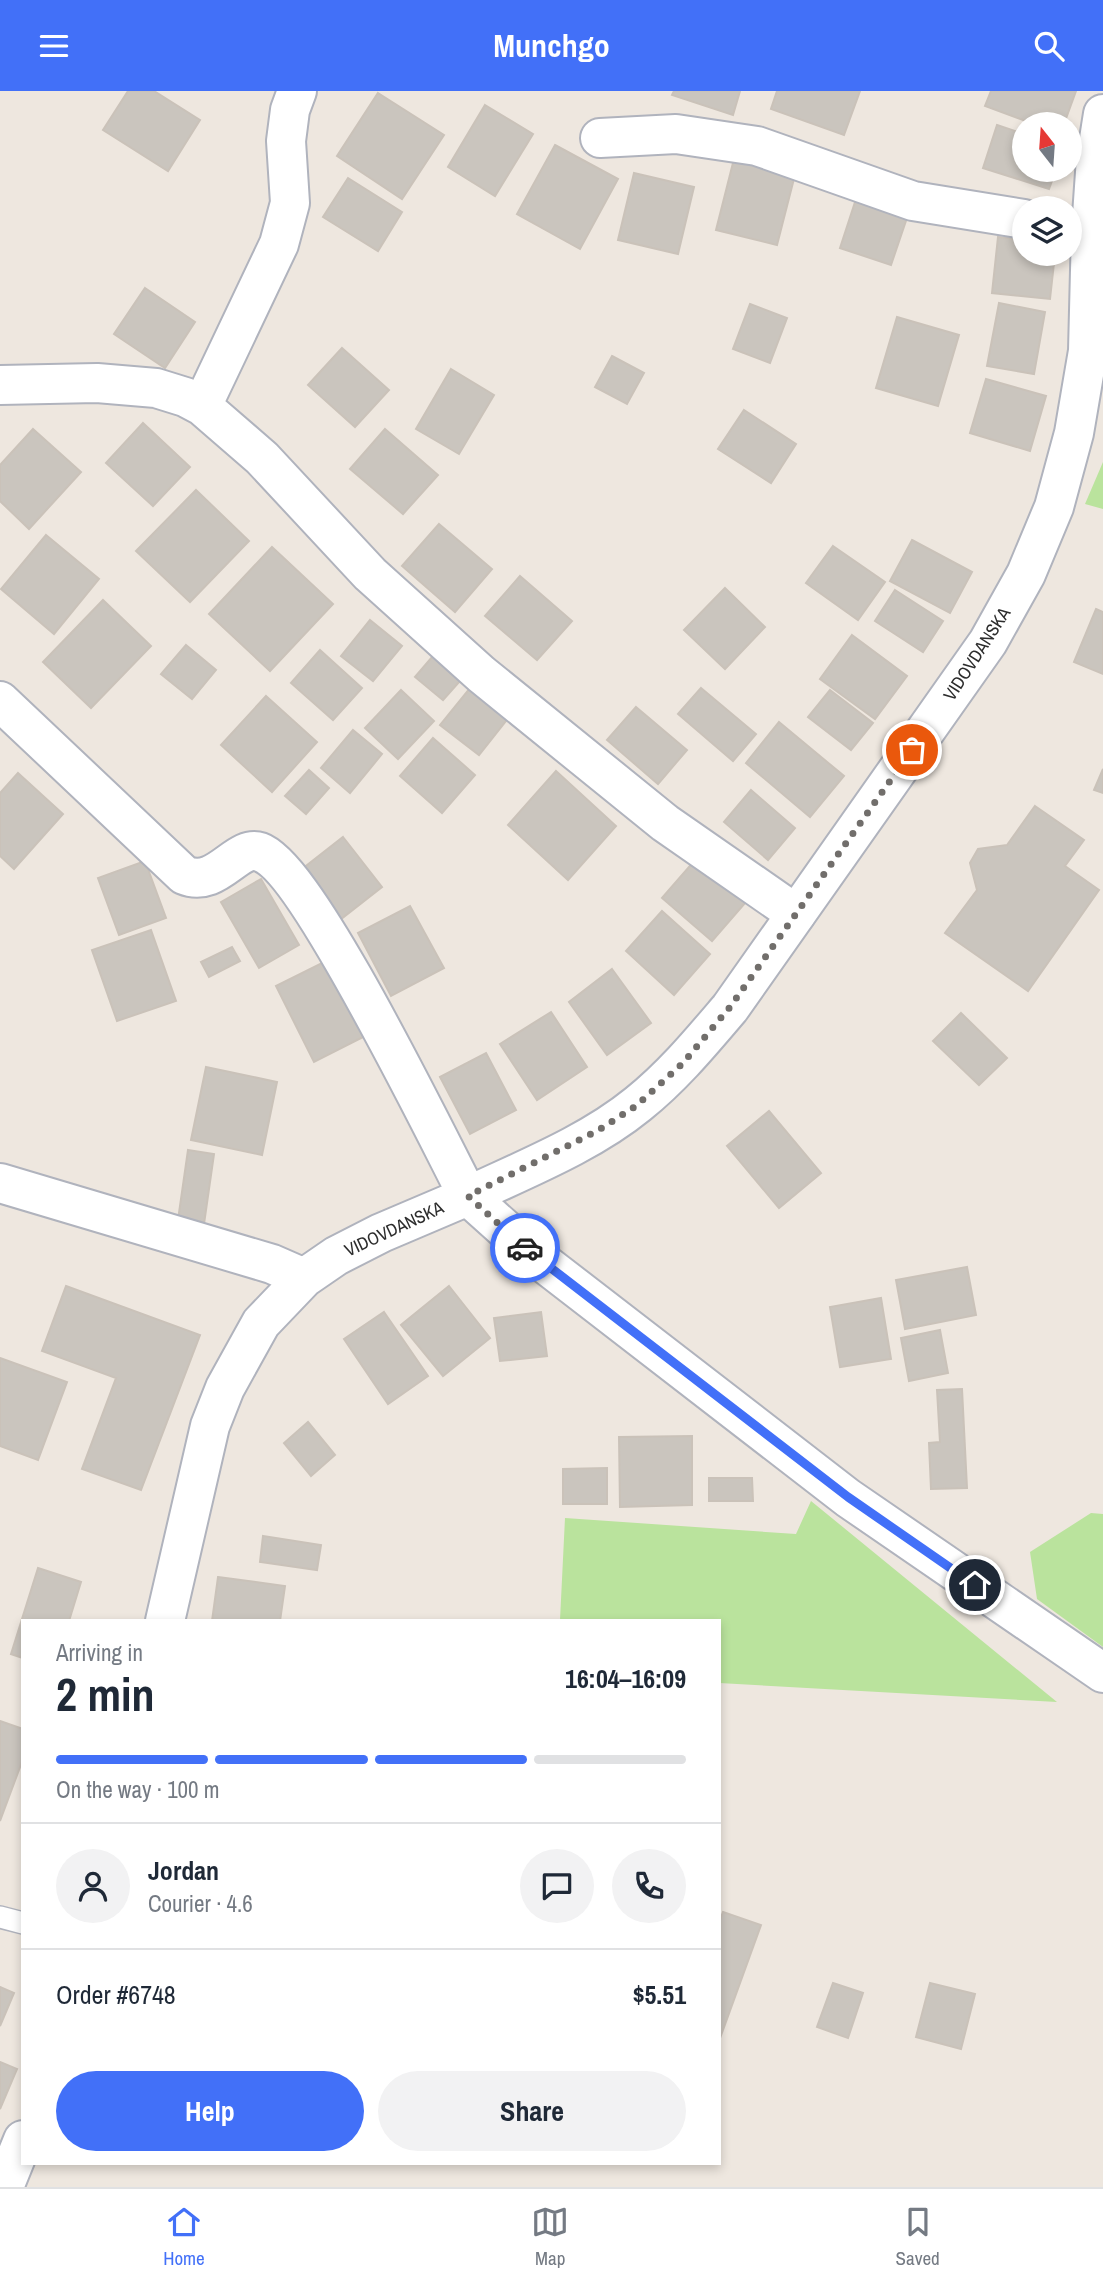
<!DOCTYPE html>
<meta charset="utf-8">
<style>
:root{--surface:#fff;--page:#f2f2f3;--text:#1f2937;--muted:#747a83;--line:#e0e1e3;--accent:#4270f8}
body{margin:0;font-family:"Archivo Narrow",sans-serif;background:var(--page);color:var(--text);height:100vh;display:flex;flex-direction:column;font-size:26px;white-space:nowrap}
*{box-sizing:border-box;margin:0}
p{font-size:23px;color:var(--muted)}
.icon{flex:none;width:38px;height:38px;fill:none;stroke:currentColor;stroke-width:2;stroke-linecap:round;stroke-linejoin:round}
.map{position:relative;flex:1;overflow:hidden}
.drawer{position:absolute;left:21px;top:1528px;width:700px;height:546px;display:flex;flex-direction:column;background:var(--surface);border-radius:0px;box-shadow:0 4px 10px #0003}
.drawer>*{flex:none}
.needle{width:46px;rotate:343deg}
.controls{position:absolute;left:1012px;top:21px;display:grid;gap:14px}
.controls a{display:grid;place-items:center;width:70px;height:70px;border-radius:50%;background:var(--surface);box-shadow:0 4px 10px #0003;font-size:35px}
.pin{position:absolute;display:grid;place-items:center;width:60px;height:60px;color:#fff;margin:-30px;border:4px solid #fff;border-radius:50%;box-shadow:0 2px 7px #0007}
.courier{position:absolute;display:grid;place-items:center;width:70px;height:70px;margin:-35px;border:5px solid #4270f8;border-radius:50%;background:#fff;color:#222;box-shadow:0 2px 9px #0007}
.head em{font-style:normal;font-weight:800}
.head div{display:flex;flex-direction:column-reverse}
.head{display:flex;align-items:center;justify-content:space-between;height:119px;padding:0 35px}
h1{font-size:46px;font-weight:800;line-height:52px}
.bar{display:grid;grid-template-columns:repeat(4,1fr);gap:10px 7px;align-content:center;height:84px;padding:0 35px}
.bar i{height:9px;border-radius:5px;background:var(--line)}
.bar .active{background:var(--accent)}
.bar p{grid-column:span 4}
.line{display:flex;align-items:center;gap:18px;padding:0 35px;border-top:2px solid var(--line)}
.line div{flex:1}
.round{display:grid;place-items:center;flex:none;width:74px;height:74px;border-radius:37px;background:var(--page)}
.action{display:flex;gap:14px;margin-top:auto;padding:14px 35px}
.action a{flex:1;height:80px;border-radius:42px;background:var(--accent);color:#fff;font-size:28px;font-weight:800;line-height:80px;text-align:center}
.action a+a{background:var(--page);color:var(--text)}
header{display:flex;justify-content:space-between;align-items:center;height:91px;padding:0 35px;background:var(--accent);color:#fff;font-size:32px;font-weight:800}
.menu{display:flex;justify-content:space-around;align-items:center;height:98px;border-top:2px solid var(--line);background:var(--surface);font-size:19px;color:var(--muted)}
.menu a{display:grid;justify-items:center;gap:4px}
.menu .active{color:var(--accent)}
.map>svg:first-child{display:block}
</style>
<header><svg class="icon" aria-label="menu" viewBox="0 0 24 24"><path d="M4 6h16M4 12h16M4 18h16"/></svg>Munchgo<svg class="icon" aria-label="search" viewBox="0 0 24 24"><circle cx="10" cy="10" r="6"/><path d="M15 15l6 6"/></svg></header>
<div class="map">
<svg width="1103" height="2096" viewBox="0 0 1103 2096">
<rect width="100%" height="100%" fill="#eee7df"/>
<path fill="#bae39d" d="M1103,371V418L1085,413Z
M811,1410L1057,1611L719,1592V1530L560,1529L565,1427L796,1443Z
M1091,1422L1103,1423V1556L1037,1508L1030,1461Z"/>
<path fill="#cac5be" stroke="#cac2b9" stroke-width="2" d="M128,0H154L200,29L168,80L103,39Z
M674,0H740L733,24L672,4Z
M777,0H860L844,44L771,18Z
M991,0H1076L1064,33H1034L985,15Z
M378,2L444,44L402,108L337,65Z
M485,14L533,43L495,105L448,76Z
M997,34L1024,43V79H1056L1049,98L983,77Z
M555,54L618,88L580,158L517,123Z
M736,60L797,76L777,154L716,139Z
M634,82L694,96L678,163L618,149Z
M348,87L402,121L378,160L323,126Z
M857,105L909,121L891,174L840,157Z
M998,146L1024,149V163H1055L1050,208L992,202Z
M145,197L195,231L165,277L114,243Z
M999,212L1045,221L1034,283L987,275Z
M750,213L787,227L770,272L733,258Z
M897,226L959,244L938,315L876,297Z
M342,257L389,299L355,336L308,294Z
M612,265L644,282L627,313L595,296Z
M451,278L494,304L459,363L416,338Z
M986,288L1046,305L1030,360L970,342Z
M744,319L796,353L771,392L718,358Z
M143,332L190,376L153,415L106,372Z
M33,338L81,381L29,438L0,410V374Z
M385,338L438,384L403,423L350,378Z
M196,399L249,450L190,511L136,460Z
M439,433L492,478L455,521L402,475Z
M46,444L99,488L54,543L1,498Z
M912,449L972,481L950,522L890,490Z
M833,455L885,491L858,529L806,492Z
M272,456L333,513L270,580L209,523Z
M520,485L572,530L537,569L485,525Z
M725,497L765,536L725,578L684,539Z
M895,499L943,530L923,561L875,530Z
M103,509L151,555L91,617L43,571Z
M1096,518L1103,521V583L1074,571Z
M370,529L402,555L373,590L341,565Z
M852,544L907,585L875,628L820,588Z
M186,554L216,579L192,608L161,583Z
M439,558L467,582L443,609L415,586Z
M320,559L362,597L333,629L291,592Z
M475,591L513,621L479,664L440,634Z
M701,597L756,643L733,670L678,623Z
M401,599L434,630L398,668L365,637Z
M830,599L873,632L851,659L808,626Z
M266,605L317,651L272,701L221,654Z
M636,616L687,659L658,693L607,649Z
M779,631L844,685L810,726L746,672Z
M353,639L382,663L350,702L321,677Z
M433,647L475,684L442,722L400,685Z
M1103,678V702L1094,699Z
M309,679L329,697L306,723L285,705Z
M556,680L616,735L568,789L508,734Z
M18,682L63,723L14,778L0,765V702Z
M751,699L795,737L768,769L724,731Z
M1035,715L1084,749L1065,775L1099,799L1028,900L945,842L977,799L970,772L978,758L1007,754Z
M343,746L382,796L336,832L297,782Z
M696,768L745,812L712,850L662,807Z
M145,770L166,827L119,844L98,787Z
M261,788L299,854L259,877L221,811Z
M410,815L444,877L391,905L358,842Z
M662,820L710,863L674,904L626,860Z
M151,839L176,910L117,930L92,859Z
M232,856L240,870L209,886L201,871Z
M328,869L367,944L314,971L276,895Z
M612,878L651,932L607,964L569,911Z
M551,921L587,976L537,1009L500,953Z
M961,922L1007,967L979,994L933,950Z
M486,962L516,1019L470,1043L440,986Z
M206,976L277,991L262,1064L191,1049Z
M769,1020L821,1082L779,1117L727,1055Z
M188,1059L214,1063L204,1133L178,1129Z
M967,1176L976,1224L905,1238L896,1189Z
M66,1195L200,1244L141,1399L82,1378L116,1287L42,1260Z
M449,1195L490,1247L443,1285L401,1234Z
M881,1207L891,1268L840,1276L830,1216Z
M384,1221L428,1285L388,1313L344,1248Z
M541,1221L547,1265L500,1270L494,1227Z
M940,1239L948,1282L909,1290L901,1247Z
M0,1267L67,1291L38,1369L0,1355Z
M962,1298L967,1397L931,1398L929,1352L940,1351L937,1299Z
M308,1331L335,1364L311,1385L284,1352Z
M692,1345V1414L620,1416L619,1346Z
M607,1377V1413H563V1378Z
M709,1387H752L753,1410H709Z
M263,1445L321,1454L317,1479L260,1471Z
M38,1477L81,1491L69,1530H23V1567L11,1563Z
M218,1486L285,1495L280,1530H212Z
M0,1630L23,1638V1668L0,1730Z
M723,1821L761,1834L719,1950V1832Z
M833,1892L863,1902L848,1947L817,1936Z
M930,1892L975,1903L961,1958L916,1946Z
M0,1896L14,1902L0,1935Z
M0,1971L17,1978L0,2018Z"/>
<g fill="none" stroke-linecap="round" stroke-linejoin="round">
<defs>
<path id="lane" d="M0,1826L23,1832"/>
<path id="street" d="M600,47L676,43L757,55L913,110L1024,128
M0,294L97,292L156,297L185,306L202,315L262,367L370,483L481,583L665,732L796,823
M202,315L279,153L290,112L286,50L290,19L297,0
M0,610L184,784C218,798 236,753 260,761C308,778 438,1048 468,1105L381,1142L336,1165L304,1187L261,1232L225,1297L210,1335L165,1530
M0,1092L272,1173L304,1187
M4,2096L23,2049"/>
<path id="secondary" d="M1103,23L1096,67L1091,139L1088,260L1074,342L1054,416L1026,483L988,551L730,917C701,951 673,985 638,1013C589,1053 525,1078 468,1105L536,1166L848,1407L1103,1582"/>
</defs>
<use href="#lane" stroke="#b0b3bd" stroke-width="24"/>
<use href="#street" stroke="#b0b3bd" stroke-width="42"/>
<use href="#secondary" stroke="#b0b3bd" stroke-width="42"/>
<use href="#lane" stroke="#fff" stroke-width="21"/>
<use href="#street" stroke="#fff" stroke-width="38"/>
<use href="#secondary" stroke="#fff" stroke-width="38"/>
</g>
<g fill="none" stroke-linecap="round" stroke-linejoin="round">
<path stroke="#716e6b" stroke-width="7" stroke-dasharray="0 12.6" d="M525,1157L468,1105L597,1040L636,1015L683,972L730,916L912,659"/>
<path stroke="#4270f8" stroke-width="9" d="M525,1157L848,1406L975,1494"/>
</g>
<g text-anchor="middle" stroke-width="5" stroke-linejoin="round" paint-order="stroke">
<g font-size="18" fill="#2d2d2d" stroke="#fff">
<text transform="translate(977 563) rotate(-57)" y="6">VIDOVDANSKA</text>
<text transform="translate(394 1138) rotate(-25)" y="6">VIDOVDANSKA</text>
</g>
</g>
</svg>
<div class="controls">
<a><svg class="needle" viewBox="-14 -14 28 28"><path d="M0-13l5 13h-10z" fill="#e53935"/><path d="M0 13l5-13h-10z" fill="#747a83"/></svg></a>
<a><svg class="icon" aria-label="layers" viewBox="0 0 24 24"><path d="M12 4l9 5-9 5-9-5zM3 14l9 5 9-5"/></svg></a>
</div>
<div class="pin" style="left:912px;top:659px;background:#ea580c"><svg class="icon" aria-label="bag" viewBox="0 0 24 24"><path d="M5 8h14l-1 12H6zM9 8a3 3 0 0 1 6 0"/></svg></div>
<div class="pin" style="left:975px;top:1494px;background:#1f2937"><svg class="icon" aria-label="home" viewBox="0 0 24 24"><path d="M3 11l9-7 9 7M6 9v11h12V9"/></svg></div>
<div class="courier" style="left:525px;top:1157px"><svg class="icon" aria-label="car" viewBox="0 0 24 24"><path d="M5 17H2v-5l4-1 3-4h7l3 4 3 1v5h-3M9 17h6M6 11h13"/><circle cx="7" cy="17" r="2"/><circle cx="17" cy="17" r="2"/></svg></div>
<section class="drawer">
<div class="head"><div><h1>2 min</h1><p>Arriving in</p></div><em>16:04–16:09</em></div>
<div class="bar"><i class="active"></i><i class="active"></i><i class="active"></i><i></i><p>On the way · 100 m</p></div>
<div class="line" style="height:126px"><a class="round"><svg class="icon" aria-label="person" viewBox="0 0 24 24"><circle cx="12" cy="8" r="4"/><path d="M4 21q1-7 8-7t8 7"/></svg></a><div><b>Jordan</b><p>Courier · 4.6</p></div><a class="round"><svg class="icon" aria-label="chat" viewBox="0 0 24 24"><path d="M4 5h16v11H9l-5 4z"/></svg></a><a class="round"><svg class="icon" aria-label="phone" viewBox="0 0 24 24"><path d="M5 4h4l2 5-3 2q2 4 5 5l2-3 5 2v4C11 20 4 13 5 4z"/></svg></a></div>
<div class="line" style="height:91px"><div>Order #6748</div><b>$5.51</b></div>
<div class="action"><a>Help</a><a>Share</a></div>
</section>
</div>
<nav class="menu">
<a class="active"><svg class="icon" aria-label="home" viewBox="0 0 24 24"><path d="M3 11l9-7 9 7M6 9v11h12V9"/></svg>Home</a>
<a><svg class="icon" aria-label="map" viewBox="0 0 24 24"><path d="M3 6l6-2 6 2 6-2v14l-6 2-6-2-6 2zM9 4v14M15 6v14"/></svg>Map</a>
<a><svg class="icon" aria-label="saved" viewBox="0 0 24 24"><path d="M7 4h10v16l-5-4-5 4z"/></svg>Saved</a>
</nav>
